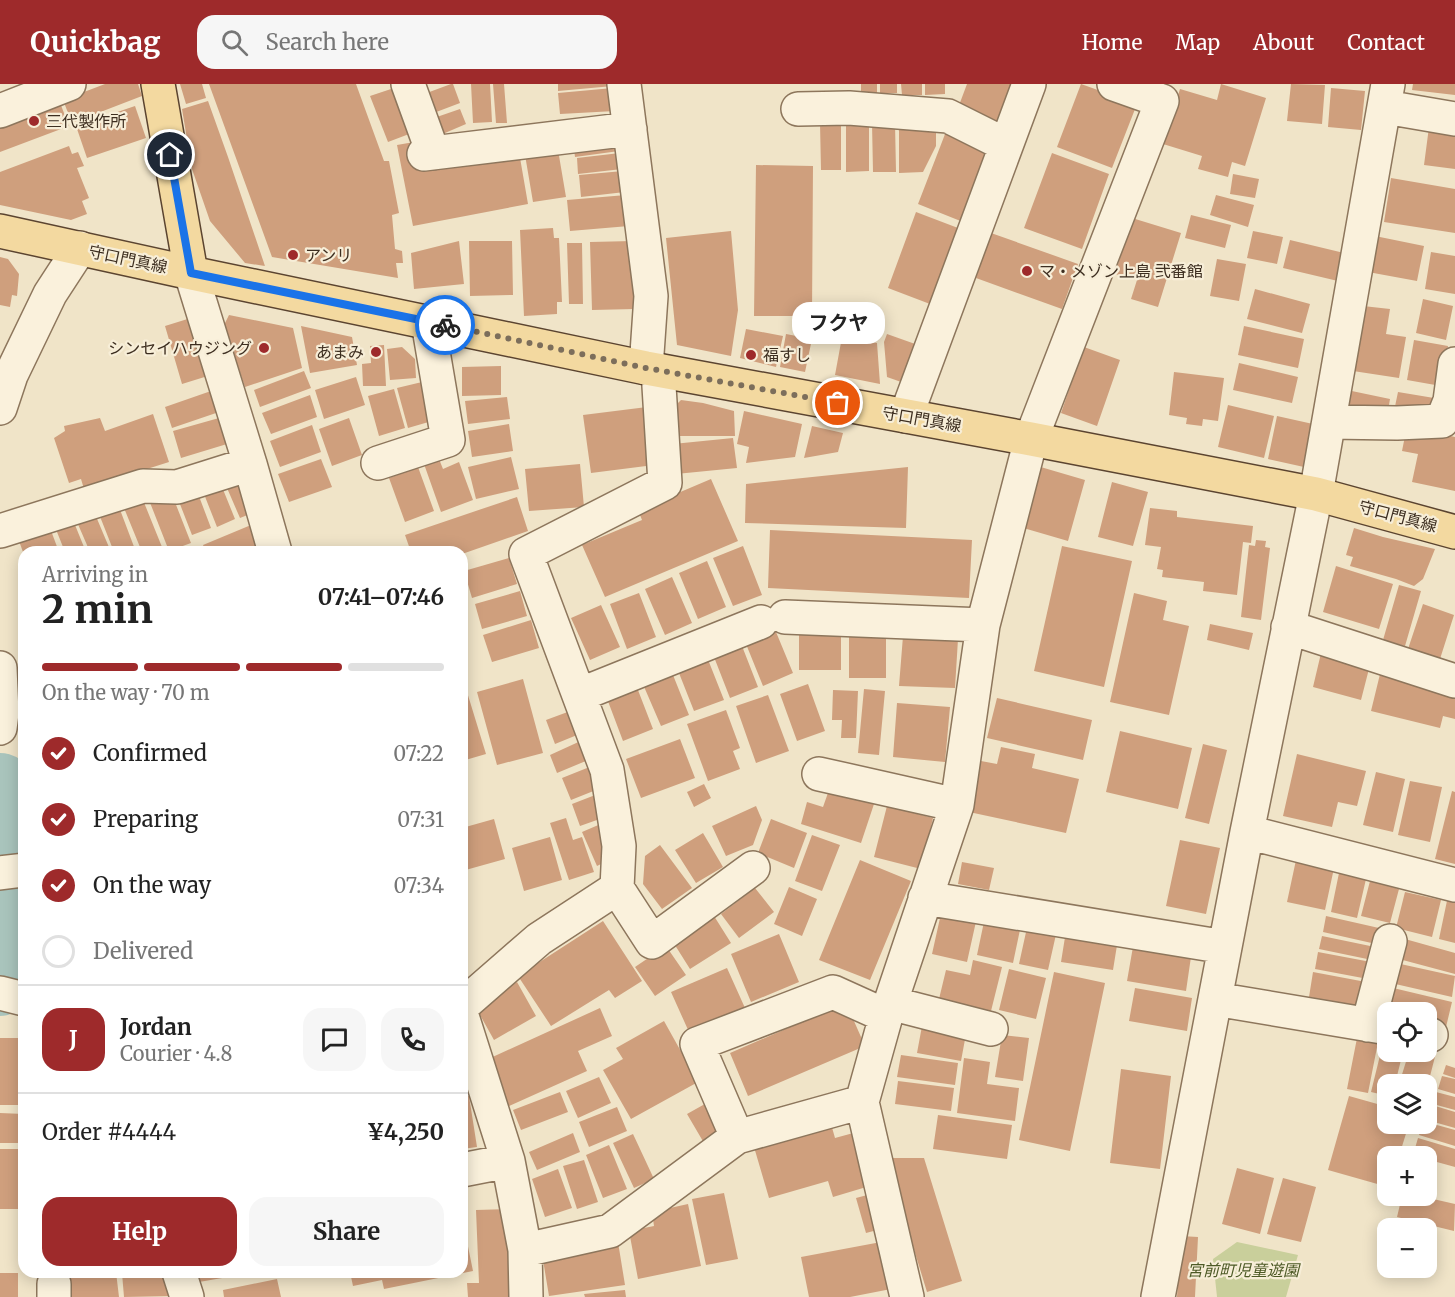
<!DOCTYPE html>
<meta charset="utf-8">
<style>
:root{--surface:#fff;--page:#f6f6f6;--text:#222;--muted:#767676;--line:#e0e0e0;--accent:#9e2a2b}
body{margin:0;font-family:Merriweather,"Noto Sans JP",serif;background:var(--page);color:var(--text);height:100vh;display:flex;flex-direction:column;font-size:22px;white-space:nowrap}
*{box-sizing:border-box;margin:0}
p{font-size:20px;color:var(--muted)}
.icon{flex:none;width:33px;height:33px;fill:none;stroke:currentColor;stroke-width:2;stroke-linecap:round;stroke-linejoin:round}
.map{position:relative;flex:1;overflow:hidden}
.details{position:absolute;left:18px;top:462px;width:450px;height:732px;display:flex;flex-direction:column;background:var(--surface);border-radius:18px;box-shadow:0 3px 15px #0003}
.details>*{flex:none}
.controls{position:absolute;left:1377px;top:918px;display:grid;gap:12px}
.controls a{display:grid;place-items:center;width:60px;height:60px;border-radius:12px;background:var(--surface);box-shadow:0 3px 15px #0003;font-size:30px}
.pin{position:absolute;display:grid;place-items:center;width:51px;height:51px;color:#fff;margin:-26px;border:3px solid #fff;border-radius:50%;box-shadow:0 2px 6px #0007}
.courier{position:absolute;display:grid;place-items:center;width:60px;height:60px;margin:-30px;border:4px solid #1a73e8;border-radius:50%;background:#fff;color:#222;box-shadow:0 2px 8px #0007}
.bubble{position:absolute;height:42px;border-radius:18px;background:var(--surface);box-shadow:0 3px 15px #0003;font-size:20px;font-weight:700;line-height:42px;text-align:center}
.head em{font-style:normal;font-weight:700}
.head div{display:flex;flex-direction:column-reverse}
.head{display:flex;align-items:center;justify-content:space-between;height:102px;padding:0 24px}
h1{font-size:39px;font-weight:700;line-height:45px}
.bar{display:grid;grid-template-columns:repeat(4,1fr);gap:9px 6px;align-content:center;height:72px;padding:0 24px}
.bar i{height:8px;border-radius:4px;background:var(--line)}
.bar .current{background:var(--accent)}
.bar p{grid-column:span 4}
.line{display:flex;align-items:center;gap:15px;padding:0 24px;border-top:2px solid var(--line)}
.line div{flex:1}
.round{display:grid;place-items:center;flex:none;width:63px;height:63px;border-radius:18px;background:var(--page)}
ol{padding:0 24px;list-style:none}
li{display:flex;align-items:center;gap:18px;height:66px}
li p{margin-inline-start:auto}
li .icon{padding:6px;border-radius:50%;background:var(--accent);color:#fff;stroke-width:4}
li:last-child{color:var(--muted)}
li i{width:33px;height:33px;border:3px solid var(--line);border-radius:50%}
.primary-button{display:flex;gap:12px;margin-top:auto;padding:12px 24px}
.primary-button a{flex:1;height:69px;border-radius:18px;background:var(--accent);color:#fff;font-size:24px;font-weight:700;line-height:69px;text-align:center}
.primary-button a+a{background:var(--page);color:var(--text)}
header{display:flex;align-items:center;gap:36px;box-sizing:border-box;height:84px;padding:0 30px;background:var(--accent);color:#fff}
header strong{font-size:28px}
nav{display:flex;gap:33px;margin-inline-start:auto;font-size:21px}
.search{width:420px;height:54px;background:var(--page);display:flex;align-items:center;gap:15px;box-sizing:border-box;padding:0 21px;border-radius:18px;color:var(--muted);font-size:22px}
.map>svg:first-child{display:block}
</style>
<header>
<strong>Quickbag</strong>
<div class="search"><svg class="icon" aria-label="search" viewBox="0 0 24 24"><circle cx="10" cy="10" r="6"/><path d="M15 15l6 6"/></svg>Search here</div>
<nav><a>Home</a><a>Map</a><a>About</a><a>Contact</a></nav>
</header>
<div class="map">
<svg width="1455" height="1213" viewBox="0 0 1455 1213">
<rect width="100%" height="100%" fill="#f0e4c8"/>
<path fill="#c9cf9b" d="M1237,1158L1298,1171L1286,1213H1217L1213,1175Z"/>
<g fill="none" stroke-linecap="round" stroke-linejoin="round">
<path stroke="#a9c4bc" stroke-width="68" d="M0,703L14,824L0,898"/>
</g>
<path fill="#cf9f7d" d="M105,0H138L142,12L72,39L63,16Z
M180,0H202L206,14L186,20Z
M209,0H356L384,77H389L399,129L392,131L395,165L402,167L403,179H396L398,194L272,173Z
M451,0H453L460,19L431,30L424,10Z
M471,0H490L492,38L473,39Z
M493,0H504L507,39H496Z
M558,0H613V2L558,7Z
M861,0H877V11H861Z
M880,0H897V9H880Z
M901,0H922V11H902Z
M925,0H945V10L925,11Z
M967,0H1013L999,39L958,24Z
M1081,0L1137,20L1112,84L1057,63Z
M1221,0L1266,14L1245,82L1232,78L1228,93L1198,85L1202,72L1163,60L1180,5L1217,16Z
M1291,0L1325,1L1322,40L1287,37Z
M1413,0H1455V11L1412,6Z
M400,2L417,47L388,58L370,12Z
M613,4L615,27L560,30L558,9Z
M1331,4L1365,7L1361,46L1328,43Z
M57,11L69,42L0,68V33Z
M208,17L228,73L265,182L245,179L210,137L192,85L182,25Z
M135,22L146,54L87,74L76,42Z
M460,25L466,40L438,52L431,35Z
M936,37V62L923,88L899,89V38Z
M869,38V87L846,88V39Z
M820,39H841V86H821Z
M872,39H895L896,88H873Z
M1429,43L1455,47V85L1424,81Z
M947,45L991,62L963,138L918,120Z
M617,52L619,67L575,73L573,57Z
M414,58L519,68L528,120L413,142L397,61Z
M557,60L566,113L533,118L524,65Z
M69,62L72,70L78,68L84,82L77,84L89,114L82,117L87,130L71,136L0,121V88Z
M620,69L622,85L578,90L577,74Z
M1052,69L1109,90L1082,165L1024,144Z
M756,81L813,82L812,232H754Z
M623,87L625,108L581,113L579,91Z
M1233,90L1259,95L1255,114L1230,110Z
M1391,94L1455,105V149L1384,138Z
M626,111L629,142L570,147L567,116Z
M1216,111L1254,121L1248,143L1210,131Z
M916,128L958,144L930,220L888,204Z
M1191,131L1231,141L1225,164L1185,154Z
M1132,134L1181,149L1158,223L1131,215L1137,196L1115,190Z
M553,144L554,154H559L562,218H557V230L524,232L520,146Z
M731,147L738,226L731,272L677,261L666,154Z
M1253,147L1283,153L1277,180L1247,174Z
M991,149L1078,180L1062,225L976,194Z
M1375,152L1424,162L1417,197L1368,188Z
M1290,156L1344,169L1338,197L1283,184Z
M459,157L464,200L414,205L411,169Z
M469,157H512L513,211L470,212Z
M633,157L635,225L592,226L590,158Z
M567,159H582L583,220H569Z
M1431,168L1455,172V210L1425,205Z
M0,173L8,175L19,190L17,212L12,211L10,223L0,221Z
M1217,175L1246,180L1239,217L1210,212Z
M1255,205L1310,220L1302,249L1247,235Z
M1423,215L1453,222L1446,256L1416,249Z
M1363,222L1390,225L1386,250L1406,253L1399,294L1353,287Z
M229,231L293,244L302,284L245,303L224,241Z
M194,233L211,291L182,300L165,242Z
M301,242L352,253L357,281L310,289Z
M1244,242L1304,255L1298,284L1238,271Z
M746,245L783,252L776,283L740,274Z
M786,250L812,255L805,288L780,283Z
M887,250L918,261L904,299L887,293L884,258Z
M842,253L877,259L880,300L835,291Z
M1414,256L1448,262L1441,302L1407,296Z
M384,261L386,302H363L362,280L371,279L370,262Z
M402,263L415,275L416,294L390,296L387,265Z
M1084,263L1120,276L1097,342L1061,329Z
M1239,279L1298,293L1292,319L1233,306Z
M501,282V311L462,312V283Z
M304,287L311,304L260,323L254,306Z
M1174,288L1224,294L1218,337L1203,335L1202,342L1186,340L1187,334L1169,331Z
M356,293L365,321L324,335L315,306Z
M422,298L432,337L408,344L397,304Z
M394,305L405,344L379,352L368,312Z
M1347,306L1390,315L1387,333L1349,334Z
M211,307L219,328L172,344L165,323Z
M1398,308L1434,314L1431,334L1393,332Z
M310,311L317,333L271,350L262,329Z
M507,313L510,335L468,340L465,317Z
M681,316L703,319L734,327L735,352H674L673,324Z
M1228,321L1274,332L1264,374L1218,363Z
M647,323L654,381L591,389L583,331Z
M744,327L802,340L795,373L746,379L749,363L737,360Z
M153,330L169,378L84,405L81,395L69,399L54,354L65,347L64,342L100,334L105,347Z
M1277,332L1313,340L1304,383L1268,375Z
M219,334L227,360L181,374L173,347Z
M349,334L362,371L332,382L319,345Z
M509,340L513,367L472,373L468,347Z
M312,341L321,368L280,383L270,357Z
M812,342L843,349L838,368L804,374Z
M1407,342L1455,353V407L1412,398L1418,370L1402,367Z
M733,354L737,384L676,390L673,360Z
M511,373L519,405L476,415L468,383Z
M321,375L332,403L289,418L278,390Z
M439,375L443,385L459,378L473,416L441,428L424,380Z
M1027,379L1085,396L1068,457L1020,443Z
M580,380L584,423L529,427L525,385Z
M418,383L434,427L405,438L389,394Z
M908,383L906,444L745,439L746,400Z
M239,391L255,428L240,434L224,397Z
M711,395L738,457L605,513L582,461L642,436L638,426Z
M220,398L235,435L217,443L202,405Z
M1112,398L1148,408L1133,462L1098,453Z
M197,407L211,444L192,451L178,415Z
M171,408L191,459L169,467L149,416Z
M517,413L528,447L462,470V468H411L405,451Z
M143,416L164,468H142L124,424Z
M119,423L136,468H114L99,430Z
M1150,424L1177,427V433L1253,442L1251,459L1243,458L1237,511L1203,507L1204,498L1162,493L1163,486L1157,485L1161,463L1145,461Z
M95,430L111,468H90L77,438Z
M73,436L86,468H65L55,443Z
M251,441L262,468H206L203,461Z
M50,444L59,468H23L19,457Z
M1354,444L1383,453L1435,465L1423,495L1414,502L1396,495L1350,482L1353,473L1346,471Z
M770,446L972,456L969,514L768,504Z
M1256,456L1266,457L1265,463L1270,464L1261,536L1241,533L1249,461L1255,462Z
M743,462L762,511L733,522L713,474Z
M1062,462L1132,477L1104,603L1034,587Z
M509,474L517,500L472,514L464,487Z
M707,477L726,523L698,535L679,489Z
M1336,482L1393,500L1379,545L1323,528Z
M672,493L692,539L665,551L645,505Z
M1399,501L1421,507L1405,562L1383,556Z
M520,507L527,532L482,545L475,520Z
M639,509L656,553L627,565L610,520Z
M1134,509L1167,517L1163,536L1189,542L1169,631L1110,618Z
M1423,520L1454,531L1440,575L1408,565Z
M601,521L620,563L590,576L571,534Z
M531,536L539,564L492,578L483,551Z
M1210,540L1253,549L1249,566L1207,556Z
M799,545H841V586H799Z
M849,547H886V594H849Z
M776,548L793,589L763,602L746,560Z
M903,552L958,555L955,604L899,602Z
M742,562L758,603L730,614L714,573Z
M1322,565L1371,577L1361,616L1313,603Z
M707,573L724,616L694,627L677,584Z
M671,586L689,631L661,642L642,598Z
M1381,586L1455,604V635L1443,632L1440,644L1371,627Z
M523,595L543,669L497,681L477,608Z
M808,600L825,647L797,657L780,610Z
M636,601L653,645L623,657L606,612Z
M864,605L885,607L879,671L858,669Z
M833,606L858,607L856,654H841L842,636H832Z
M467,608L486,670L462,677V610Z
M768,611L789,667L756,679L736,622Z
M997,614L1092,636L1083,676L987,654Z
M897,619L950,623L945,678L893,673Z
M573,626L582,649L555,660L546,636Z
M726,626L740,664L733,667L740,685L708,697L687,640Z
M1120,647L1192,664L1178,725L1106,708Z
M585,655L593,674L557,689L550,671Z
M680,655L695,694L641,714L626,675Z
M1203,660L1227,666L1209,740L1185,734Z
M1001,663L1035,670L1032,684L1079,695L1066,749L969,728L981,677L997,680Z
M1297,670L1366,687L1357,722L1338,718L1332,743L1283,732Z
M597,680L606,702L571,716L562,694Z
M1376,688L1405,695L1393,748L1363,741Z
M1410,697L1442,703L1430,758L1398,751Z
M704,700L711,714L694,723L687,708Z
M829,706L874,720L861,759L801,740L807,718L823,723Z
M1452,707L1455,708V780L1435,775Z
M603,708L611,731L580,742L572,720Z
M756,722L762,736L753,761L726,772L712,742Z
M887,722L933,734L921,785L874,773Z
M566,734L573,756L582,753L594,788L569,796L550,739Z
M494,735L505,775L462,787V744Z
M771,735L807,749L794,784L758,769Z
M603,739L607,777L597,782L582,748Z
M703,749L723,783L696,799L675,766Z
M812,751L840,761L822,807L795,797Z
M550,753L562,796L524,807L512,764Z
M1180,756L1220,764L1206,830L1166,822Z
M660,761L692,804L662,825L643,800L645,772Z
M860,776L911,797L870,896L819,876Z
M1296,776L1334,784L1325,826L1287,818Z
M962,778L994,784L989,806L958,800Z
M1339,789L1366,795L1357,834L1331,828Z
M1370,797L1399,805L1390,839L1361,832Z
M789,803L817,815L802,852L774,840Z
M755,804L774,828L739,854L721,830Z
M1405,808L1441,816L1432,853L1396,844Z
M1448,812L1455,814V859L1439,855Z
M942,825L977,833L967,878L932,870Z
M714,832L731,859L690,885L673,858Z
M1326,832L1379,844L1376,860L1323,848Z
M985,833L1021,841L1013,879L977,871Z
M603,837L642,897L615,914L609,906L551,942L518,892Z
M1028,839L1057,846L1048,886L1019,880Z
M1066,847L1118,855L1113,886L1061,878Z
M779,850L799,898L751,918L731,870Z
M1322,852L1375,863L1372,876L1319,865Z
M1405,855L1455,869V890L1399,875Z
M1134,857L1192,866L1186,907L1127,897Z
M666,862L686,891L655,912L635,883Z
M1318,868L1371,878L1368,895L1315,885Z
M973,876L1002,883L991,927L939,915L946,886L970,891Z
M1396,879L1455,892L1452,913L1391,899Z
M727,884L745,924L689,948L671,908Z
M1009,885L1046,894L1036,935L999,926Z
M1054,888L1105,899L1070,1067L1019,1056Z
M1313,888L1366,898L1361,923L1309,913Z
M517,898L536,932L494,956L475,922Z
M1389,903L1452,918L1446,943L1426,939V928H1388Z
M1135,904L1192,914L1187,947L1129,937Z
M846,919L865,962L748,1012L730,969Z
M600,924L612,952L578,967L587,987L507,1023L486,976Z
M664,937L698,998L631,1035L603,986L623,975L616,964Z
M922,942L966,950L961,977L917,969Z
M1359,944L1380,948L1368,1009L1347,1005Z
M1386,947L1388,948V968H1403L1395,1000H1388V1012L1371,1008Z
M1002,951L1029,954L1023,997L995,993Z
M0,954H24V1021H0Z
M1426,962L1437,965L1428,1000H1399L1409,968H1426Z
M901,971L958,979L955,1001L897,993Z
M964,974L990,978L987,1000L1019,1004L1015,1037L957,1029Z
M1446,981L1455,984V994L1443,990Z
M1121,985L1171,992L1160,1085L1110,1079Z
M1442,992L1455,995V1010L1438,1005Z
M599,993L611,1019L578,1034L566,1007Z
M898,997L954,1004L951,1027L895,1020Z
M560,1008L568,1028L521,1046L513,1026Z
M1436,1008L1455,1013V1026L1433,1020Z
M469,1012L477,1063L462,1065V1013Z
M1349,1012L1388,1023V1040H1409L1399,1072H1388V1103L1328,1086Z
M712,1016L728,1046L704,1059L687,1030Z
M1432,1021L1455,1028V1044L1427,1036Z
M617,1023L627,1047L589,1063L579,1038Z
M0,1029L24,1030V1059H0Z
M938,1031L1012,1041L1007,1075L933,1065Z
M1426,1038L1455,1046V1062L1419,1051L1422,1040H1426Z
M831,1040L835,1054L857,1048L873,1101L833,1113L828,1097L769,1114L754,1063Z
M573,1049L580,1068L537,1086L529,1068Z
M633,1050L654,1095L634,1104L613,1059Z
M1418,1054L1455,1065V1083L1426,1075V1072L1413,1071Z
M609,1061L627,1105L603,1114L586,1071Z
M0,1065H24V1125H0Z
M886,1074H924L962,1197L927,1208Z
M584,1076L598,1118L577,1125L563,1082Z
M1237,1084L1274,1094L1260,1150L1222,1140Z
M558,1085L572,1124L545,1133L532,1095Z
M1283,1094L1316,1103L1301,1158L1267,1150Z
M724,1109L738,1175L706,1181L692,1115Z
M871,1110L881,1145L866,1149L856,1114Z
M1402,1112H1420L1455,1120L1454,1147L1397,1133Z
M688,1120L701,1182L638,1195L629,1147L654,1142L652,1128Z
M512,1125L515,1213H468L467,1199H479L476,1126Z
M462,1138H463L473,1187L384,1205L382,1196L353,1202L350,1188H462Z
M1181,1152L1198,1153L1195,1213H1177Z
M618,1158L625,1201L549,1212L542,1170Z
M881,1158L891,1205L850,1213H809L801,1173Z
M116,1188L119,1213H71L69,1193Z
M134,1188H172L173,1212L124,1213L122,1189Z
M197,1188H250L251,1189L199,1198Z
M0,1189H18V1213H0Z
M277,1195L281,1213H224L223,1206Z
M625,1206L626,1213H585L584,1210Z"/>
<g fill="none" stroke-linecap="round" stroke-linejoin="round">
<defs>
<path id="minor" d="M408,0L433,69
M624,0L651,212L646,284
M1385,23L1455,35
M798,25L849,24L948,32L1006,61
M0,27L69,0
M424,70L630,45
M191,189L250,380L275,468
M0,324L11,291L50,210L80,164
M906,332L1029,0
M1329,338L1397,339L1442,337L1450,317L1455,280
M378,379L448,356L428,238
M0,447L143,402L177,403L250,380
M785,533L983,541
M1288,543L1455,597
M0,584L2,629L0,644
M579,611L761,538
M819,690L957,721
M1247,748L1455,801
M0,789L24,786
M617,804L619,762L607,686L526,470L665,399L658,286
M925,814L1225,863
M0,909L24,915
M1215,915L1388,944
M890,919L991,945
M462,922L539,855L617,804L652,858L753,784
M462,932L508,1077L525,1166L526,1213
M1368,941L1390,857
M1426,950L1431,951
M862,1018L907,1213
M737,1053L697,960L833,908L886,932
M462,1086L508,1077
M525,1166L610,1147L737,1053L862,1018L886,932L957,721L983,541L1031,355L1162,17L1114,0
M179,1188L187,1213
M54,1200V1213
M1158,1213L1247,748L1316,410L1388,0"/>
<path id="major" d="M158,0L191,189
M0,147L191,189L646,284L1031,355L1316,410L1455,448"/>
</defs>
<use href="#minor" stroke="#8d765c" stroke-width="36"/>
<use href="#major" stroke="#5b4430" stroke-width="36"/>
<use href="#minor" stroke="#faf1dc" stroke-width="33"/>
<use href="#major" stroke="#f3d9a0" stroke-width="33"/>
</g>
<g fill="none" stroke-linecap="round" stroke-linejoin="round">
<path stroke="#7c6e5b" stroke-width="6" stroke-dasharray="0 10.8" d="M445,241L646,284L838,319"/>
<path stroke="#1a73e8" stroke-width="8" d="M170,71L191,189L445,241"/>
</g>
<g fill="#9e2a2b" stroke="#f7eed8" stroke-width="2">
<circle cx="34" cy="37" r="6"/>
<circle cx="293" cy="171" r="6"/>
<circle cx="1027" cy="187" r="6"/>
<circle cx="264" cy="264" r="6"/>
<circle cx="376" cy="268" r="6"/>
<circle cx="751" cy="271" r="6"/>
</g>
<g text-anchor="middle" stroke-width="4.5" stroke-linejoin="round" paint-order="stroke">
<g font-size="16" fill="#3d2e20" stroke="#f7eed8" text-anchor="start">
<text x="46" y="43">三代製作所</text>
<text x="305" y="177">アンリ</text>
<text x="1039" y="193">マ・メゾン上島 弐番館</text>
<text x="252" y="270" text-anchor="end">シンセイハウジング</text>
<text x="364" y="274" text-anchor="end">あまみ</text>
<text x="763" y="277">福すし</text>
</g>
<g font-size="16" fill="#3d2e20" stroke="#f7eed8">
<text transform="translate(128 175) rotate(12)" y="6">守口門真線</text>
<text transform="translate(922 335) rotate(10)" y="6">守口門真線</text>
<text transform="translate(1398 432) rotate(15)" y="6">守口門真線</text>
</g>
<g font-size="16" font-style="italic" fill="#4d5a26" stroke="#f7eed8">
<text x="1243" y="1192">宮前町児童遊園</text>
</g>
</g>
</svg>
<div class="controls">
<a><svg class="icon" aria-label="locate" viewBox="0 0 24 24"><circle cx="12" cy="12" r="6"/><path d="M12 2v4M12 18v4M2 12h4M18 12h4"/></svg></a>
<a><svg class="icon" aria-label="layers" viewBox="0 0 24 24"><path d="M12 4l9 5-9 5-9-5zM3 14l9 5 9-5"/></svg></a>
<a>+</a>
<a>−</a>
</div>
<div class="pin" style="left:838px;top:319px;background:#ea580c"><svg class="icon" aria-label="bag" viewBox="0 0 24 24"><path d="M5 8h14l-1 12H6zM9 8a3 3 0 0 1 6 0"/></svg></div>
<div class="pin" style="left:170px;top:71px;background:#1f2937"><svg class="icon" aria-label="home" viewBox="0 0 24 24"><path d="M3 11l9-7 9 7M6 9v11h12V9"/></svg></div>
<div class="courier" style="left:445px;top:241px"><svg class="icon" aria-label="bike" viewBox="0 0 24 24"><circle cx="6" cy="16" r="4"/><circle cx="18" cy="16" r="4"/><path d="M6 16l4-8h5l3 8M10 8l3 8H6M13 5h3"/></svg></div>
<div class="bubble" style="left:792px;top:218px;width:93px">フクヤ</div>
<section class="details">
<div class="head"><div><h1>2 min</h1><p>Arriving in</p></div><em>07:41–07:46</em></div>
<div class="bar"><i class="current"></i><i class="current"></i><i class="current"></i><i></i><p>On the way · 70 m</p></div>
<ol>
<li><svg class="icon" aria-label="check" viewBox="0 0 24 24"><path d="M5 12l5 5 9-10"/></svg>Confirmed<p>07:22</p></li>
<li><svg class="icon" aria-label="check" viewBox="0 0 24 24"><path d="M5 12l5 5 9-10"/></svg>Preparing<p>07:31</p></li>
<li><svg class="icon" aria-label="check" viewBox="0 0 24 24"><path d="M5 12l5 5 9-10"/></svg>On the way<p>07:34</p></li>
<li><i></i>Delivered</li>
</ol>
<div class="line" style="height:108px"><b class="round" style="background:var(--accent);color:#fff">J</b><div><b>Jordan</b><p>Courier · 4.8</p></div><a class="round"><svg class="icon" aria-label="chat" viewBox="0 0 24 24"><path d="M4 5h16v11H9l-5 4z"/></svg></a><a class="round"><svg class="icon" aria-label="phone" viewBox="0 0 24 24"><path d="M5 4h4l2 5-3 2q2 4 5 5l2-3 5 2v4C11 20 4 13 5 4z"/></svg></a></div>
<div class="line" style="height:78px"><div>Order #4444</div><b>¥4,250</b></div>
<div class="primary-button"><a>Help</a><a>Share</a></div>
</section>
</div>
